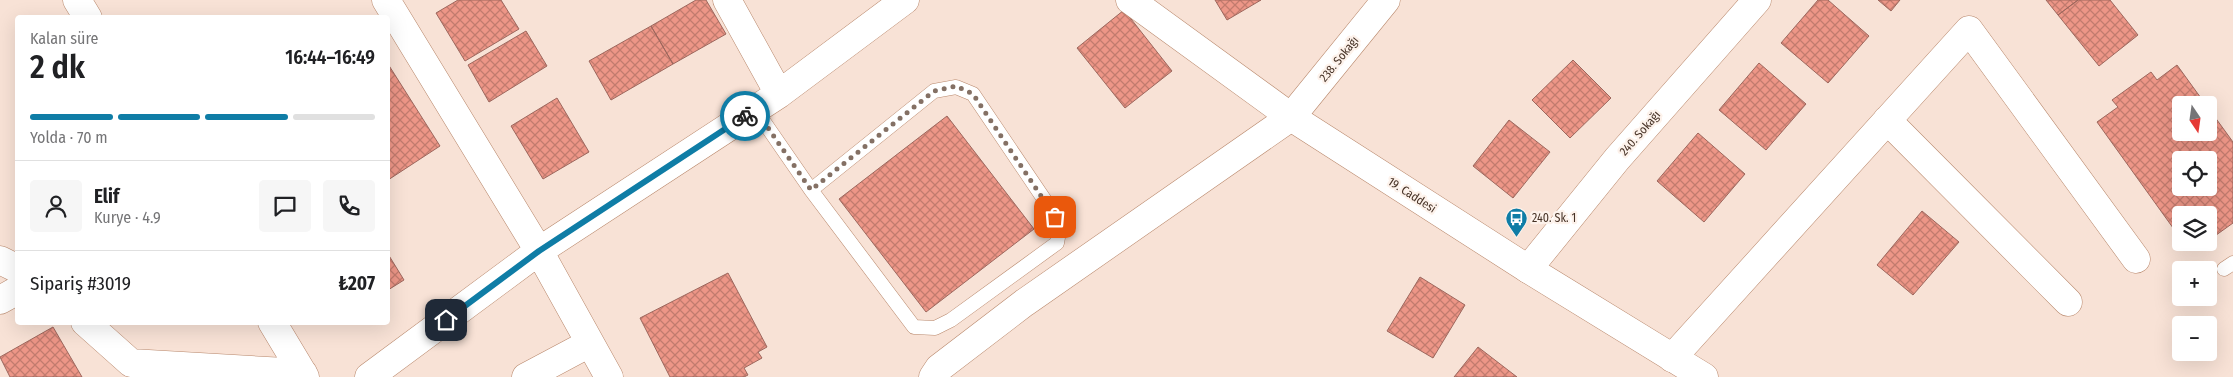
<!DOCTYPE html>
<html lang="tr">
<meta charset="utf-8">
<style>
:root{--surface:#fff;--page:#f6f6f6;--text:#202124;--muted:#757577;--line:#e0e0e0;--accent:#0f7da6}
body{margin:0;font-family:"Fira Sans Condensed",sans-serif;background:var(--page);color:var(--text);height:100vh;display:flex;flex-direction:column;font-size:19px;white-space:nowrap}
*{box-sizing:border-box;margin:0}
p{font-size:16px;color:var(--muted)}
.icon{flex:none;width:28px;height:28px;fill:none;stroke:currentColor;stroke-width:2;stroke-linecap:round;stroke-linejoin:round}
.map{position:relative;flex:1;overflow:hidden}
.side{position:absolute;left:15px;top:15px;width:375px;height:310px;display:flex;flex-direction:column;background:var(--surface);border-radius:5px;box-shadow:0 5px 20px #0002}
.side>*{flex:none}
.needle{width:32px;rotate:167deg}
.buttons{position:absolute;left:2172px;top:96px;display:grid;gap:10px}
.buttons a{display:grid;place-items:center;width:45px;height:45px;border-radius:5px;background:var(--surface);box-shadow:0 5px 20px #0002;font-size:25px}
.pin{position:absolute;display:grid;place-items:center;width:42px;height:42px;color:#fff;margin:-21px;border-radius:10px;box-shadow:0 2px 8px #0006}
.courier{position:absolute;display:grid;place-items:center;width:50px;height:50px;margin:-25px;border:4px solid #0f7da6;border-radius:50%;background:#fff;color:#222;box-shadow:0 1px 6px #0007}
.headline em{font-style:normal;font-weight:600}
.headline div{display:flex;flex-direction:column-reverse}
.headline{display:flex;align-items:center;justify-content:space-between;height:85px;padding:0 15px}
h1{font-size:32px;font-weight:600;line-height:38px}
.bar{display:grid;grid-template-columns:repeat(4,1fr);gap:8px 5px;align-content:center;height:60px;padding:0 15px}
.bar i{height:6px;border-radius:4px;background:var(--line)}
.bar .on{background:var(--accent)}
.bar p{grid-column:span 4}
.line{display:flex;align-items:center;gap:12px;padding:0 15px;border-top:1px solid var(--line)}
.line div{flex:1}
.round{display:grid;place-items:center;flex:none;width:52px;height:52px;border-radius:5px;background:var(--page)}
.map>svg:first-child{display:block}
</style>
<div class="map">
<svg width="2233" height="377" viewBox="0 0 2233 377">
<defs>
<pattern id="building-cross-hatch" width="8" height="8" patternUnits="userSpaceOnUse" patternTransform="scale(1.25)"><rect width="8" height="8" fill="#ed9687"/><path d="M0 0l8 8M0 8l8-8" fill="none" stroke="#c27b6e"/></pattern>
</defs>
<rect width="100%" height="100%" fill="#f8e2d6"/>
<path fill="url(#building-cross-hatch)" stroke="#9d675d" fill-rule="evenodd" d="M458,0H501L519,29L465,61L436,13Z
M696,0H706L726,34L673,64L651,26Z
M1215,0H1261L1227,20Z
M1818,0H1828L1869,36L1828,83L1781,43Z
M1878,0H1900L1891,11Z
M2046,0H2078L2058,15Z
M2078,0H2110L2138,35L2099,66L2058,15Z
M1124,10L1172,71L1125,108L1077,48Z
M651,26L673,64L611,100L589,61Z
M526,31L547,66L489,102L468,65Z
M1573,60L1611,98L1570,138L1532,100Z
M1759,63L1806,104L1766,150L1719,110Z
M388,64L440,146L388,180Z
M2177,65L2206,105H2181V132H2209V109L2233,142V223L2212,238L2209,234V215H2181V239L2097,122L2118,107L2112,100L2151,72L2157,80ZM2181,160H2209V188H2181Z
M557,98L589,152L543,179L511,126Z
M947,116L1034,229L926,312L839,199Z
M1509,120L1550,152L1513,198L1473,166Z
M1698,133L1745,174L1704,222L1657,181Z
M1922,211L1959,242L1913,295L1877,265Z
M388,254L404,280L388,290Z
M728,273L767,347L758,352L762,358L744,368L748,375L744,377H670L640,318Z
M1420,277L1465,305L1433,358L1387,331Z
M53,327L82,377H10L0,357Z
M1478,347L1517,377H1454Z"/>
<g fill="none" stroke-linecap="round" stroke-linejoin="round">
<defs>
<path id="service" d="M755,109L811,190L914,327L935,328L951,320L1057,243L1060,226L1050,208L973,94L956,87L934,91L811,190
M2224,269L2233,263"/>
<path id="minor" d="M77,0L88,18
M386,0L539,251L609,377
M727,0L779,94
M1887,120L2068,302
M0,260L18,269
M1528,269L1617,159L1757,0
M0,300L18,290
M85,322L131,363L303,373
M272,322L305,377
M1672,358L1969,30L2136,259
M369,377L539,251L779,94L905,0
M526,377L590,343
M933,377L939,368L1024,303L1291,117L1386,0"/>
<path id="tertiary" d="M1130,0L1291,117L1528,269L1704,377"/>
</defs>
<use href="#service" stroke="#b8876b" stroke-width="15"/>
<use href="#minor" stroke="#b8876b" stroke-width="29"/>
<use href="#tertiary" stroke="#b8876b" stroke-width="29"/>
<use href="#service" stroke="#fff" stroke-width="14"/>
<use href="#minor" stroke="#fff" stroke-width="28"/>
<use href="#tertiary" stroke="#fff" stroke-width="28"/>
</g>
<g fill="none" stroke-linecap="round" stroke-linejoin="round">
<path stroke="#847064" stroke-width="5" stroke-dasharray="0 9" d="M745,116L755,109L811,190L934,91L956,86L973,94L1055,217"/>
<path stroke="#0f7da6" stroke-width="6" d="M446,320L539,251L745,116"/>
</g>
<defs>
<symbol id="bus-pin" viewBox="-11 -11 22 30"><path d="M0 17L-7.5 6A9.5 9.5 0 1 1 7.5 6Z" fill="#0f7da6" stroke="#fdf2eb"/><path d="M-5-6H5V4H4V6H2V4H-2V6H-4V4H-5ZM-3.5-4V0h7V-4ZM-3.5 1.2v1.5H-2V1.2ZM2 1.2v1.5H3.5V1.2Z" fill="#fff"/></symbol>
</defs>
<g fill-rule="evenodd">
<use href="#bus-pin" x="1504" y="206" width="25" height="34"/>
</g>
<g text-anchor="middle" stroke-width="4.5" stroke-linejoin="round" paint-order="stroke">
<g font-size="12" fill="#463226" stroke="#fdf2eb">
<text transform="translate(1339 59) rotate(-51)" y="4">238. Sokağı</text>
<text transform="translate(1640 133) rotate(-49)" y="4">240. Sokağı</text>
<text transform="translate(1412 195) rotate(33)" y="4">19. Caddesi</text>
</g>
<g font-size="12" fill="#463226" stroke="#fdf2eb" text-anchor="start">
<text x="1532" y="222">240. Sk. 1</text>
</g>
</g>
</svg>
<div class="buttons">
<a><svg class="needle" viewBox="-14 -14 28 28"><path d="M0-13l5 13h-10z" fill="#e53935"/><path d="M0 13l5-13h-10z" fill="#757577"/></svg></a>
<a><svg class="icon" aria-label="locate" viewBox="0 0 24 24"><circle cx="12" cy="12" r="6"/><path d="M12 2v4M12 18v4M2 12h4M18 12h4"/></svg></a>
<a><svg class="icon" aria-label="layers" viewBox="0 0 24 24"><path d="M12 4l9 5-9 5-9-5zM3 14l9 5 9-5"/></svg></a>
<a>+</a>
<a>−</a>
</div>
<div class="pin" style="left:1055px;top:217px;background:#ea580c"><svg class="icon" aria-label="bag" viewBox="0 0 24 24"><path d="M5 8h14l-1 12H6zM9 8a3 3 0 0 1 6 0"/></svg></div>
<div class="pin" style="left:446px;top:320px;background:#1f2937"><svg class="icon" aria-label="home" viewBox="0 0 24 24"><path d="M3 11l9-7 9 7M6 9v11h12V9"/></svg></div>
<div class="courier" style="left:745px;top:116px"><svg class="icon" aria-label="bike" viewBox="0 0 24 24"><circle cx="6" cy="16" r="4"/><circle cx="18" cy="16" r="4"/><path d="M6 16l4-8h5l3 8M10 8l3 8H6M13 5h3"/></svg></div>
<section class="side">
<div class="headline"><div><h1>2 dk</h1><p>Kalan süre</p></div><em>16:44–16:49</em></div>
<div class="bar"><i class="on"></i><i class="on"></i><i class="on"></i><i></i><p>Yolda · 70 m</p></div>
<div class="line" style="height:90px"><a class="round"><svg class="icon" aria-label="person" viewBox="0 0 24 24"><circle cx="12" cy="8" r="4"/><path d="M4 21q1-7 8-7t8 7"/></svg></a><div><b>Elif</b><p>Kurye · 4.9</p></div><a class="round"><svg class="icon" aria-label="chat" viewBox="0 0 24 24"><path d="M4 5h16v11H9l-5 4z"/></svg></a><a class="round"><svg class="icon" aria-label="phone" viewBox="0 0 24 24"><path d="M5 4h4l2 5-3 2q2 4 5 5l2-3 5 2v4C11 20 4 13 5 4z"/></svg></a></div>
<div class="line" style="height:65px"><div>Sipariş #3019</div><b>₺207</b></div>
</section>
</div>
